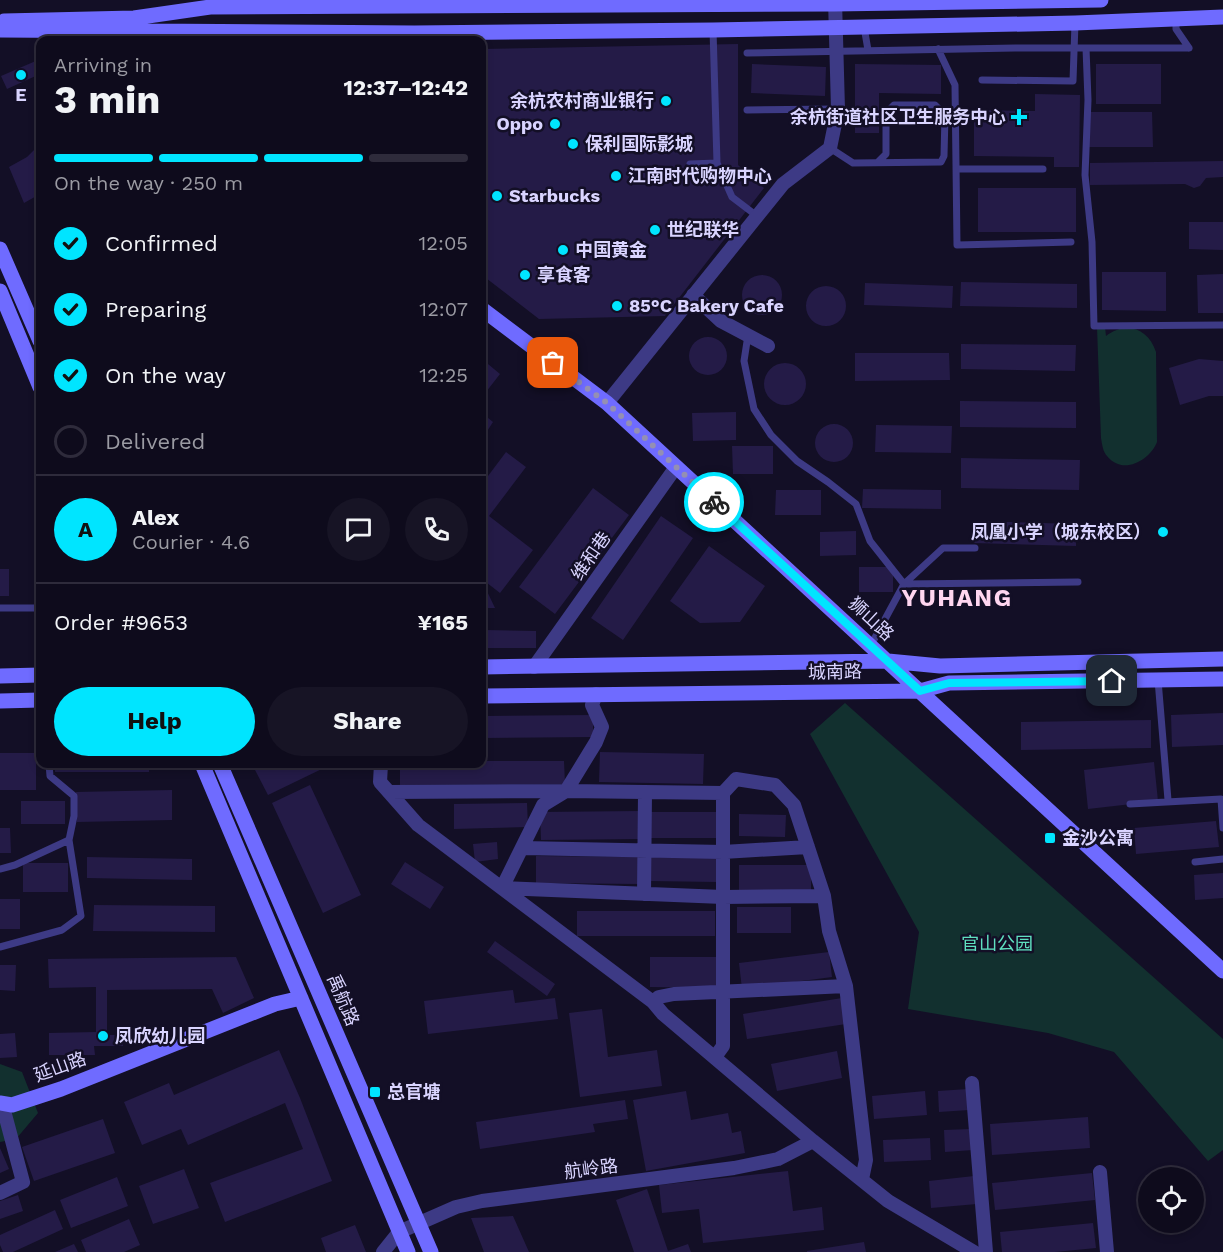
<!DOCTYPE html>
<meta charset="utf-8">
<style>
:root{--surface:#0e0b1c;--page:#171425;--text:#f1f3f6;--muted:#9b9ba3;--line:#2e2b3b;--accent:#00e5ff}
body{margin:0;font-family:"Work Sans","Noto Sans SC",sans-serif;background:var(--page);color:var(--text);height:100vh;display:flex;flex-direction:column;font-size:22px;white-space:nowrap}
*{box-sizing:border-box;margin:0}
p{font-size:20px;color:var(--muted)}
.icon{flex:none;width:33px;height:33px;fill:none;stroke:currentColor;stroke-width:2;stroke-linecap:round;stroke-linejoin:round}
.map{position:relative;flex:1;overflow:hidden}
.panel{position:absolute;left:36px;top:36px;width:450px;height:732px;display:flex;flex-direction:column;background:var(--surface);border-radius:12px;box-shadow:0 3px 9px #0003,0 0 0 2px var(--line)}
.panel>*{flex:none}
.buttons{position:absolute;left:1138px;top:1167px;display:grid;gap:12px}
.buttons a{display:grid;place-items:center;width:66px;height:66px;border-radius:50%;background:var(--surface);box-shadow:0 3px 9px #0003,0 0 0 2px var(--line);font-size:30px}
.pin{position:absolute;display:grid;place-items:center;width:51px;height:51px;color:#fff;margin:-26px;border-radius:12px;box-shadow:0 3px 9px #0006}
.courier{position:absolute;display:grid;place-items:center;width:60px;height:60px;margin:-30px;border:4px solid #00e5ff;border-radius:50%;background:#fff;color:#222;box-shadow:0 2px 8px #0007}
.summary em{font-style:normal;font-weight:700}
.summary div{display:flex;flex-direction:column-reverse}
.summary{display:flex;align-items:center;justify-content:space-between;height:102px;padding:0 18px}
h1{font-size:39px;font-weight:700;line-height:45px}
.bar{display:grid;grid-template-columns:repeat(4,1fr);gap:9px 6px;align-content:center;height:72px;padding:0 18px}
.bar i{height:8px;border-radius:4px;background:var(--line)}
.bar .selected{background:var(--accent)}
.bar p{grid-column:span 4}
.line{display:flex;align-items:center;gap:15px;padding:0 18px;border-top:2px solid var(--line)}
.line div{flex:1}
.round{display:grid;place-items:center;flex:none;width:63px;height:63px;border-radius:32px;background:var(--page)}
ol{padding:0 18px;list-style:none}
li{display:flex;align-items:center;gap:18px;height:66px}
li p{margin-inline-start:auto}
li .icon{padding:6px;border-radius:50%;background:var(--accent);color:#111;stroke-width:4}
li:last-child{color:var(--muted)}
li i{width:33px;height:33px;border:3px solid var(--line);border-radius:50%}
.action{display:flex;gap:12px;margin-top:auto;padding:12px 18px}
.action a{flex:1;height:69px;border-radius:36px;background:var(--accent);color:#111;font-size:24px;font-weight:700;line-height:69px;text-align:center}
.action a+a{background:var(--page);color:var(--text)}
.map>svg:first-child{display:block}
</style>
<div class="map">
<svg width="1223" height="1252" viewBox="0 0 1223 1252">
<rect width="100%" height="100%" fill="#130f26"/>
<path fill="#12302f" d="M1097,327H1105L1106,336C1126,321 1148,328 1156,352L1157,442C1150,460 1123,476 1107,456C1103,452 1102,444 1101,438Z
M845,703L1223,1039V1150L1208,1161L1114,1052L1048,1033L908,1009L919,932L810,734Z
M0,1064L22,1072L38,1113L16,1139L0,1142Z"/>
<path fill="#241b47" d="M738,44V165L764,188L665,316L539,319L482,275V49Z
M38,60L40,74L7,89L1,76Z
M752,64L826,67L825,96L751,93Z
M855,64L941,65V94L879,93V133H855Z
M1096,64H1161V104H1096Z
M1035,94L1080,95L1079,167H1054V157L974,156V110L1035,111Z
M1089,112H1152L1153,147H1089Z
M40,144V194L24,203L9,167L27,157Z
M1223,161V177L1206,178L1200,186L1194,188L1185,184L1090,185V163Z
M978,188H1076V232H978Z
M1189,222H1223V250L1189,249Z
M1102,272H1166V311L1102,310Z
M1223,274V313H1198L1197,275Z
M742 295a20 20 0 1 1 40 0a20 20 0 1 1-40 0Z
M961,282L1077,284V308L960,306Z
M865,283L953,286L952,308L864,305Z
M806 306a20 20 0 1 1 40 0a20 20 0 1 1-40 0Z
M689 356a19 19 0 1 1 38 0a19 19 0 1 1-38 0Z
M961,344L1076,345L1075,371L961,369Z
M855,353H949L950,380L855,381Z
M482,359L500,374L486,392L482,389Z
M1199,359L1223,361V396H1209L1180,405L1169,368Z
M764 384a21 21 0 1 1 42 0a21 21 0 1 1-42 0Z
M960,401L1076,402V428L960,427Z
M736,412V440L693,441L692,413Z
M482,413L493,422L482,439Z
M815 443a19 19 0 1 1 38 0a19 19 0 1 1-38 0Z
M876,425L952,426L951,453L875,452Z
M732,446H773V474H733Z
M506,452L526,467L489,516L533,550L500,593L482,579V484Z
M961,458L1080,460L1079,490L961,488Z
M593,488L629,515L555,614L519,587Z
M863,489L941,490V509L862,508Z
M776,490H821V515H775Z
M661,516L693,538L623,640L591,618Z
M974,521L1076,524V546L973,543Z
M856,531V555L820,556V532Z
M709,546L765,586L740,622L700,623L670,601Z
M859,567H893V592H859Z
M0,569H9V596H0Z
M482,587H485L495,608H482Z
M485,630L536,631V648H485Z
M1223,713V745L1172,747L1171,715Z
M593,715V737L484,738V716Z
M1151,720V748L1021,750V722Z
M600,752L704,754L703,784L599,782Z
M0,753H36V790H0Z
M482,761H564L565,784L400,785V764H482Z
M1154,762L1158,801L1088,809L1084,770Z
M55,764H149V772H55Z
M252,764H328L330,765L268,795Z
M310,785L361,895L323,913L272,803Z
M172,790V820L77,822L76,792Z
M21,801H65V824H21Z
M527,803L528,827L454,829V804Z
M640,811V839L541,840L540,812Z
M647,812H721V838H647Z
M739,814L786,815L785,837L739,836Z
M1216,821L1219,847L1136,854L1134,828Z
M0,828H10L11,853H0Z
M497,842L498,859L475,862L473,844Z
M536,856L639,857V884L536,883Z
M87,857L192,859V880L87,878Z
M648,857L717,858V882L648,881Z
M405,862L444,887L430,909L391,884Z
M23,863H68V892H23Z
M739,865H811V890H739Z
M1223,873V898L1195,900L1194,875Z
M0,899H20V929H0Z
M94,905L215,906V932L93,931Z
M737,907H791V933H737Z
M577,911H715V936H577Z
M495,941L555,984L547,996L487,952Z
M829,952L832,977L742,989L739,963Z
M236,957L254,998L223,1013L212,989L107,990V1035H122L123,1046H94L95,1055H49V1033L96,1032V987L49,988L48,959Z
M650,957H718V988L650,987Z
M0,965H16L15,991L0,990Z
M513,990L515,1003L555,998L558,1019L428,1034L424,1001Z
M842,998L846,1024L747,1039L743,1014Z
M602,1009L608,1057L657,1050L662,1086L580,1097L569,1013Z
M15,1033L17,1057L0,1058V1034Z
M279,1050L300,1098L332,1181L225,1222L210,1183L303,1149L285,1103L188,1145L181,1129L142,1145L124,1102L169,1083L174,1095Z
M837,1051L842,1078L777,1091L771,1064Z
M968,1089L969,1110L939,1112L938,1091Z
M686,1091L691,1120L728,1113L732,1133L741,1131L745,1153L646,1171L633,1100Z
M925,1091L927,1115L874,1119L872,1096Z
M625,1100L628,1119L593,1124L595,1132L480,1149L476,1122Z
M1088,1117L1090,1148L992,1155L990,1124Z
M103,1119L115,1153L34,1181L22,1147Z
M971,1129L973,1150L945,1152L944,1130Z
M930,1138L931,1160L884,1162L883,1140Z
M0,1148L9,1169L0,1173Z
M184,1169L199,1208L153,1224L139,1186Z
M788,1171L793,1211L822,1207L824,1230L703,1243L699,1209L662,1213L659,1185Z
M1092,1173L1095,1200L995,1210L992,1183Z
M974,1176L977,1204L931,1208L929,1181Z
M117,1177L128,1206L71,1228L60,1200Z
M647,1189L668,1251L688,1244L691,1252H634L616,1200Z
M18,1195L23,1211L0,1219V1201Z
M55,1210L63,1229L13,1252H3L0,1245V1235Z
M513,1216L529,1252H484L471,1218Z
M129,1219L140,1245L124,1252H86L81,1240Z
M1093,1223L1096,1248L1055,1252H1002L1000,1232Z
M355,1225L366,1252H326L321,1238Z
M864,1242L866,1252H807V1251Z
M74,1244L78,1252H55Z"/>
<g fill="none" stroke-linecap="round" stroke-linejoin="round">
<path stroke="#3d3a85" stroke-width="7" d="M1176,19V29L1189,48
M864,27L868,50
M713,30L717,163L732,197L757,216
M1086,48L1088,100L1085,175L1092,242L1094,326L1223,325
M938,49L955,85L957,245L1071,242
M747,53L1015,48H1189
M982,80L1073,81L1075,23
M747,110L838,109
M830,148L853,163L941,162L944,156L945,115L935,105H894L886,113V154L878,162
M690,164L717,163
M956,169H1043
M748,335L744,361L754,409L771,435L797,461L828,482L856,504L870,541L904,584L1078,582
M0,608H40
M871,645L904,584L943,548H975
M1158,680L1168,800
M1130,804L1221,799L1223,828
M1195,862L1223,859
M0,869L15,865L69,840L74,816V796L50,776L49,764
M0,947L62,930L81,916L69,840"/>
<path stroke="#3d3a85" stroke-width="14" d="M693,295L721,321L768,346
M607,403L783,184L830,148L838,109L835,0
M534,667L676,467
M381,764L380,782L418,825L653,1002L663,1014L813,1141L888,1201L974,1252
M389,792L566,791L596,742L602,727L592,705L596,694
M723,793L566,791L543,805L502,888L723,897L824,896
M522,848L723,852L808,847
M644,894L645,793
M653,1002L659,997L674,994L846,986L866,1160L862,1179
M715,1057L723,1046V793L736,779L775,785L794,805L824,896L829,931L846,986
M972,1083L986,1252
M1100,1172L1107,1252
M0,1193L23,1182L2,1103
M383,1252L399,1232L456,1207L482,1201L734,1168L778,1159L813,1141"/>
<path stroke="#6f6bff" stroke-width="15" d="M4,21L134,18L210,7L834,4L1101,0
M0,30L414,33L713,30L1075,23L1223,17
M0,249L40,341
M0,291L40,387
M482,309L607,403L1223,971
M482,667L888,661L940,666L1223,659
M0,676L40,675
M482,696L920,691L949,683L1223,679
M0,701L40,700
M202,764L408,1252
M220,764L431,1252
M0,1103L12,1105L61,1089L275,1004L301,998"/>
</g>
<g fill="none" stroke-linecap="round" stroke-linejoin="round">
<path stroke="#948fb3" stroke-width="6" stroke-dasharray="0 10.8" d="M553,363L607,403L714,502"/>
<path stroke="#00e5ff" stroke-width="8" d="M714,502L920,691L949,683L1112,681"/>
</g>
<g fill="#00e5ff" stroke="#130f26" stroke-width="2">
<circle cx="21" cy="75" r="6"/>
<circle cx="666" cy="101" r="6"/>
<path d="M1016 108h6v6h6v6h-6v6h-6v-6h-6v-6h6z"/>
<circle cx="555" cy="124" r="6"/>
<circle cx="573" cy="144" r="6"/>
<circle cx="616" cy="176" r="6"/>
<circle cx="497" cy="196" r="6"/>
<circle cx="655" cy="230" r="6"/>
<circle cx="563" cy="250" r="6"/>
<circle cx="525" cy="275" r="6"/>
<circle cx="617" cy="306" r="6"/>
<circle cx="1163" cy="532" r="6"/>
<rect x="1044" y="832" width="12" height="12" rx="3"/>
<circle cx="103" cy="1036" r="6"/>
<rect x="369" y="1086" width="12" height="12" rx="3"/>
</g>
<g text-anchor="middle" stroke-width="5" stroke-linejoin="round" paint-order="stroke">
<g font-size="18" font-weight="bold" fill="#d9d4ff" stroke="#130f26" text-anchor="start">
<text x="21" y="101" text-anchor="middle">E</text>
<text x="654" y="107" text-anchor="end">余杭农村商业银行</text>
<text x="1006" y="123" text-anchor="end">余杭街道社区卫生服务中心</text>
<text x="543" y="130" text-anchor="end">Oppo</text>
<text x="585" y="150">保利国际影城</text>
<text x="628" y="182">江南时代购物中心</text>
<text x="509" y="202">Starbucks</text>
<text x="667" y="236">世纪联华</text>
<text x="575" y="256">中国黄金</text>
<text x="537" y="281">享食客</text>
<text x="629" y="312">85°C Bakery Cafe</text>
<text x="1151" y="538" text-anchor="end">凤凰小学（城东校区）</text>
<text x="1062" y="844">金沙公寓</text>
<text x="115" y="1042">凤欣幼儿园</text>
<text x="387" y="1098">总官塘</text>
</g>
<g font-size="18" fill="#d9d4ff" stroke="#130f26">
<text transform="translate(591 556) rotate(-55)" y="6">维和巷</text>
<text transform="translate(871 619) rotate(43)" y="6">狮山路</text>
<text transform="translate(835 672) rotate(-1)" y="6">城南路</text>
<text transform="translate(343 1000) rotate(67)" y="6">禹航路</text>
<text transform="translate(60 1067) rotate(-20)" y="6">延山路</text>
<text transform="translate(591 1169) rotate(-7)" y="6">航岭路</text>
</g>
<g font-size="18" fill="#5fe0c0" stroke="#130f26">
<text x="997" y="950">官山公园</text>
</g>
<g font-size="24" font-weight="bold" letter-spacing="1.5" fill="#ffd6f0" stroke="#130f26">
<text x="957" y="606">YUHANG</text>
</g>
</g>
</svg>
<div class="buttons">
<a><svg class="icon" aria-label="locate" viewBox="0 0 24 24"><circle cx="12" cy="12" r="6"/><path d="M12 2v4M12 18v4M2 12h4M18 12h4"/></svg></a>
</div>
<div class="pin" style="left:553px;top:363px;background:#ea580c"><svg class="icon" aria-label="bag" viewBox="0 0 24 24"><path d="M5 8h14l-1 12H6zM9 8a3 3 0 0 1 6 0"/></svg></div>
<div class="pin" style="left:1112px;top:681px;background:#1f2937"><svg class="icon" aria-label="home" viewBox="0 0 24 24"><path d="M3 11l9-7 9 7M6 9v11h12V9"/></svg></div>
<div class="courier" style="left:714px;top:502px"><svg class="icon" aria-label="bike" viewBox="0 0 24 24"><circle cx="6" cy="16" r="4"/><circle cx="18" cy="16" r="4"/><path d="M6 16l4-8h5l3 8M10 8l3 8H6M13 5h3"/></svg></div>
<section class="panel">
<div class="summary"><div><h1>3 min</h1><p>Arriving in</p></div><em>12:37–12:42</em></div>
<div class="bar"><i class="selected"></i><i class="selected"></i><i class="selected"></i><i></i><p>On the way · 250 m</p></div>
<ol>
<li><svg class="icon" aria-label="check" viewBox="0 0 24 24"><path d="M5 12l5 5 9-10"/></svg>Confirmed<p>12:05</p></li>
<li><svg class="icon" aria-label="check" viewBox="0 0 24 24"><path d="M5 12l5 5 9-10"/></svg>Preparing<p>12:07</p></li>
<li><svg class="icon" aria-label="check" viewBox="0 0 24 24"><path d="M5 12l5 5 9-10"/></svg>On the way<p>12:25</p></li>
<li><i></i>Delivered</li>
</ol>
<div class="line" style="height:108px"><b class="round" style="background:var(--accent);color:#111">A</b><div><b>Alex</b><p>Courier · 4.6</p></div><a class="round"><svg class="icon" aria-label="chat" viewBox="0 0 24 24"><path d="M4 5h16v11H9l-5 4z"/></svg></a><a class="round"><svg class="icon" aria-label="phone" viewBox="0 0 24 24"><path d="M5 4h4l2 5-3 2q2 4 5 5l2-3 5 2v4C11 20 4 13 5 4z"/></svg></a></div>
<div class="line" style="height:78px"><div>Order #9653</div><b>¥165</b></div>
<div class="action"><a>Help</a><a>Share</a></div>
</section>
</div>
